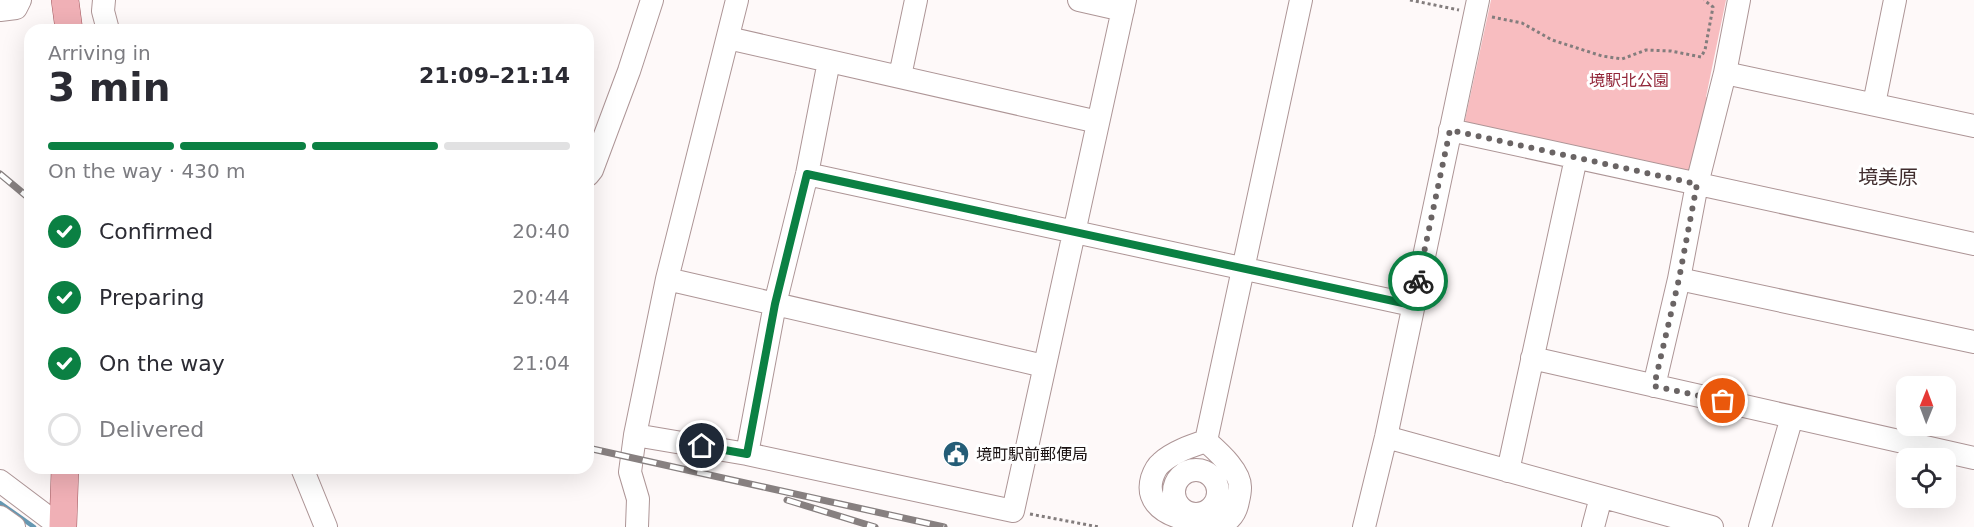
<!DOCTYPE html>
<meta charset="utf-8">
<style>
:root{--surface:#fff;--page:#f7f7f7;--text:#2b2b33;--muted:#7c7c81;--line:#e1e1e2;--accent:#0b8043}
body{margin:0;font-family:"DejaVu Sans","Noto Sans JP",sans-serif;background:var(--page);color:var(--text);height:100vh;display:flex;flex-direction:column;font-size:22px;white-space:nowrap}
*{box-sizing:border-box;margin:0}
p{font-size:20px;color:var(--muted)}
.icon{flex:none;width:33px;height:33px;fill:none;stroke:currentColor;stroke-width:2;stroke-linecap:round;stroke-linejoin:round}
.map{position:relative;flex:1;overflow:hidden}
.drawer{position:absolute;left:24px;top:24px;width:570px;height:450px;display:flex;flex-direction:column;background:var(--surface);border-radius:18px;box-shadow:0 6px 24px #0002}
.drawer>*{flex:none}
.needle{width:39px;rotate:1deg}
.tools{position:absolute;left:1896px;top:376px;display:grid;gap:12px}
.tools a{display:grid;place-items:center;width:60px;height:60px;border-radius:12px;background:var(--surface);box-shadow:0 6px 24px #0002;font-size:30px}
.pin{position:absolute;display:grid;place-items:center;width:51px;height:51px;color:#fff;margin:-26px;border:3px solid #fff;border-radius:50%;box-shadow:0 2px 6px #0007}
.courier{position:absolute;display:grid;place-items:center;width:60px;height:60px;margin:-30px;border:4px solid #0b8043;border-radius:50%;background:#fff;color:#222;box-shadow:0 2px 8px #0007}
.overview em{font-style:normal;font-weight:700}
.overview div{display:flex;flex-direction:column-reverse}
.overview{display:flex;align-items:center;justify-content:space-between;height:102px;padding:0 24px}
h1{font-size:39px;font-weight:700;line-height:45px}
.bar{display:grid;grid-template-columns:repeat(4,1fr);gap:9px 6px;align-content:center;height:72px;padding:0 24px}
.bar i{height:8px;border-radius:4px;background:var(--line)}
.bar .on{background:var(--accent)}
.bar p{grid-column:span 4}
ol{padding:0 24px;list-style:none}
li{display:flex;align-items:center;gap:18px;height:66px}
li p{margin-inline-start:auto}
li .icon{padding:6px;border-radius:50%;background:var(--accent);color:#fff;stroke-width:4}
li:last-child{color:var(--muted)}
li i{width:33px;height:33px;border:3px solid var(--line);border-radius:50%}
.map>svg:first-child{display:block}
</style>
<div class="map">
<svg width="1974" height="527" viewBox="0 0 1974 527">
<rect width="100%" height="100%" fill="#fef9f9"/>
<path fill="#f8bdc0" d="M1491,0H1726L1706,97L1711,98L1690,174L1468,126L1465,120Z"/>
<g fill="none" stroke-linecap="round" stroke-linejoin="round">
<path stroke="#6597b1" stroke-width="4.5" d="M0,503L34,527"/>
<defs>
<path id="minor" d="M104,0L103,11L108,30
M1079,0L1123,10
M0,10L16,8L20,0
M728,38L1098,122
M1725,73L1974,126
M900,76L916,0
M1874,104L1895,0
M1450,130L1974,244
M807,174L1412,305
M588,175L592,170L629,71L652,0
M667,279L1044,366
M1679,279L1974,342
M1532,358L1974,458
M1654,386L1679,279L1697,184L1725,73L1739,0
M635,435L747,454L1013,511L1125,0
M1386,437L1712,527
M1206,441L1301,0
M1206,441C1217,451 1241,471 1240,488C1240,492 1239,497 1238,501C1237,507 1234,514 1230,518C1209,527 1140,520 1152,478C1154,472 1156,467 1161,463C1173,452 1191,446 1206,441Z
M747,454L775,304L807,174L829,61
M302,468L326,527
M1174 492a22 22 0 1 1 44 0a22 22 0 1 1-44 0Z
M1508,471L1576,158
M0,481L61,527
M0,517L14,527
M637,527L638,499L630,472L635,435L667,279L737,0
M1364,527L1386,437L1478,0
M1593,527L1601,497
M1760,527L1792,417"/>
<path id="major" d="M65,0L69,30
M63,527L65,468"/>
</defs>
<use href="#minor" stroke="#ad9596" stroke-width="24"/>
<use href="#major" stroke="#9f575d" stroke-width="28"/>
<path stroke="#837d7d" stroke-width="3" stroke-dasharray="3 3" stroke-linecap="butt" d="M1410,0L1459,10
M1492,17L1522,23L1552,40L1602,56L1622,59L1646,50L1671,51L1701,57L1705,50L1713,7L1704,0
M1030,514L1099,527"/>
<use href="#minor" stroke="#fff" stroke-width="22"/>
<use href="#major" stroke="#f0b0b6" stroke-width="27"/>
<defs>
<path id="rail" d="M0,174L30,199
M588,448L944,527
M787,500L875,527"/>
</defs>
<use href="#rail" stroke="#878080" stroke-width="7"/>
<use href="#rail" stroke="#fff" stroke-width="4.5" stroke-dasharray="14" stroke-linecap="butt"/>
</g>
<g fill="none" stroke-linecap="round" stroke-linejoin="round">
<path stroke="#6a6464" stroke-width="6" stroke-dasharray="0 10.8" d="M1418,281L1450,130L1697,184L1679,279L1654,386L1723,401"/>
<path stroke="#0b8043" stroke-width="8" d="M702,446L747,454L775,304L807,174L1412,305L1418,281"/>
</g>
<defs>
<symbol id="civic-disc" viewBox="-11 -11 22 22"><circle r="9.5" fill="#245d77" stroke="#fff"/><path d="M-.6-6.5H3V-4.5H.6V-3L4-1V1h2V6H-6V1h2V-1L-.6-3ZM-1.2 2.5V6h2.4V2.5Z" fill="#fff"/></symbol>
</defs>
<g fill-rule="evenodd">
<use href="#civic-disc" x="941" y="439" width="30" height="30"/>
</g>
<g text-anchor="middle" stroke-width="6" stroke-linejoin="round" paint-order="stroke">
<g font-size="16" fill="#93273a" stroke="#fff">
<text x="1629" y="86">境駅北公園</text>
</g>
<g font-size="16" fill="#1b1313" stroke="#fff" text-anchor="start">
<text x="976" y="460">境町駅前郵便局</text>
</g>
<g font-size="20" fill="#412d2e" stroke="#fff">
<text x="1888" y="184">境美原</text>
</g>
</g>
</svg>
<div class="tools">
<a><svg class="needle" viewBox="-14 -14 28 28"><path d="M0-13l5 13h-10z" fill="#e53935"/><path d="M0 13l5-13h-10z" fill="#7c7c81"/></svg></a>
<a><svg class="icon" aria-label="locate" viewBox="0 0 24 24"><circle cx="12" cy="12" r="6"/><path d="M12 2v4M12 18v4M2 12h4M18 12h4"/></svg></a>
</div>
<div class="pin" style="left:1723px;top:401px;background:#ea580c"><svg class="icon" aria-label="bag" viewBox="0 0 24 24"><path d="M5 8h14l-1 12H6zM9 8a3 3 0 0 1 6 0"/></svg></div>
<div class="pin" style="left:702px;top:446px;background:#1f2937"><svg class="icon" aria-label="home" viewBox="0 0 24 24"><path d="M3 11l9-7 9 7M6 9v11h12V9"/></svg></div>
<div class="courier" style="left:1418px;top:281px"><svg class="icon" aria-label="bike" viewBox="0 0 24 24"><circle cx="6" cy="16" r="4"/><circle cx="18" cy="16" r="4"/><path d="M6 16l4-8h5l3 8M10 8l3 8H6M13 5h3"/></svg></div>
<section class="drawer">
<div class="overview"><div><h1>3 min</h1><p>Arriving in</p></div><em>21:09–21:14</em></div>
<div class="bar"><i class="on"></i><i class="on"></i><i class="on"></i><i></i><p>On the way · 430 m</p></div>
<ol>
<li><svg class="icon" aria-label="check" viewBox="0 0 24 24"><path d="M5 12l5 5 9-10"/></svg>Confirmed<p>20:40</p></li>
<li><svg class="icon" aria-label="check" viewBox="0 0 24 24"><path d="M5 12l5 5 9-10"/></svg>Preparing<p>20:44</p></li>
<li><svg class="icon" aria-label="check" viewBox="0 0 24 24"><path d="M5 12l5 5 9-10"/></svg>On the way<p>21:04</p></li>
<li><i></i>Delivered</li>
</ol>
</section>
</div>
